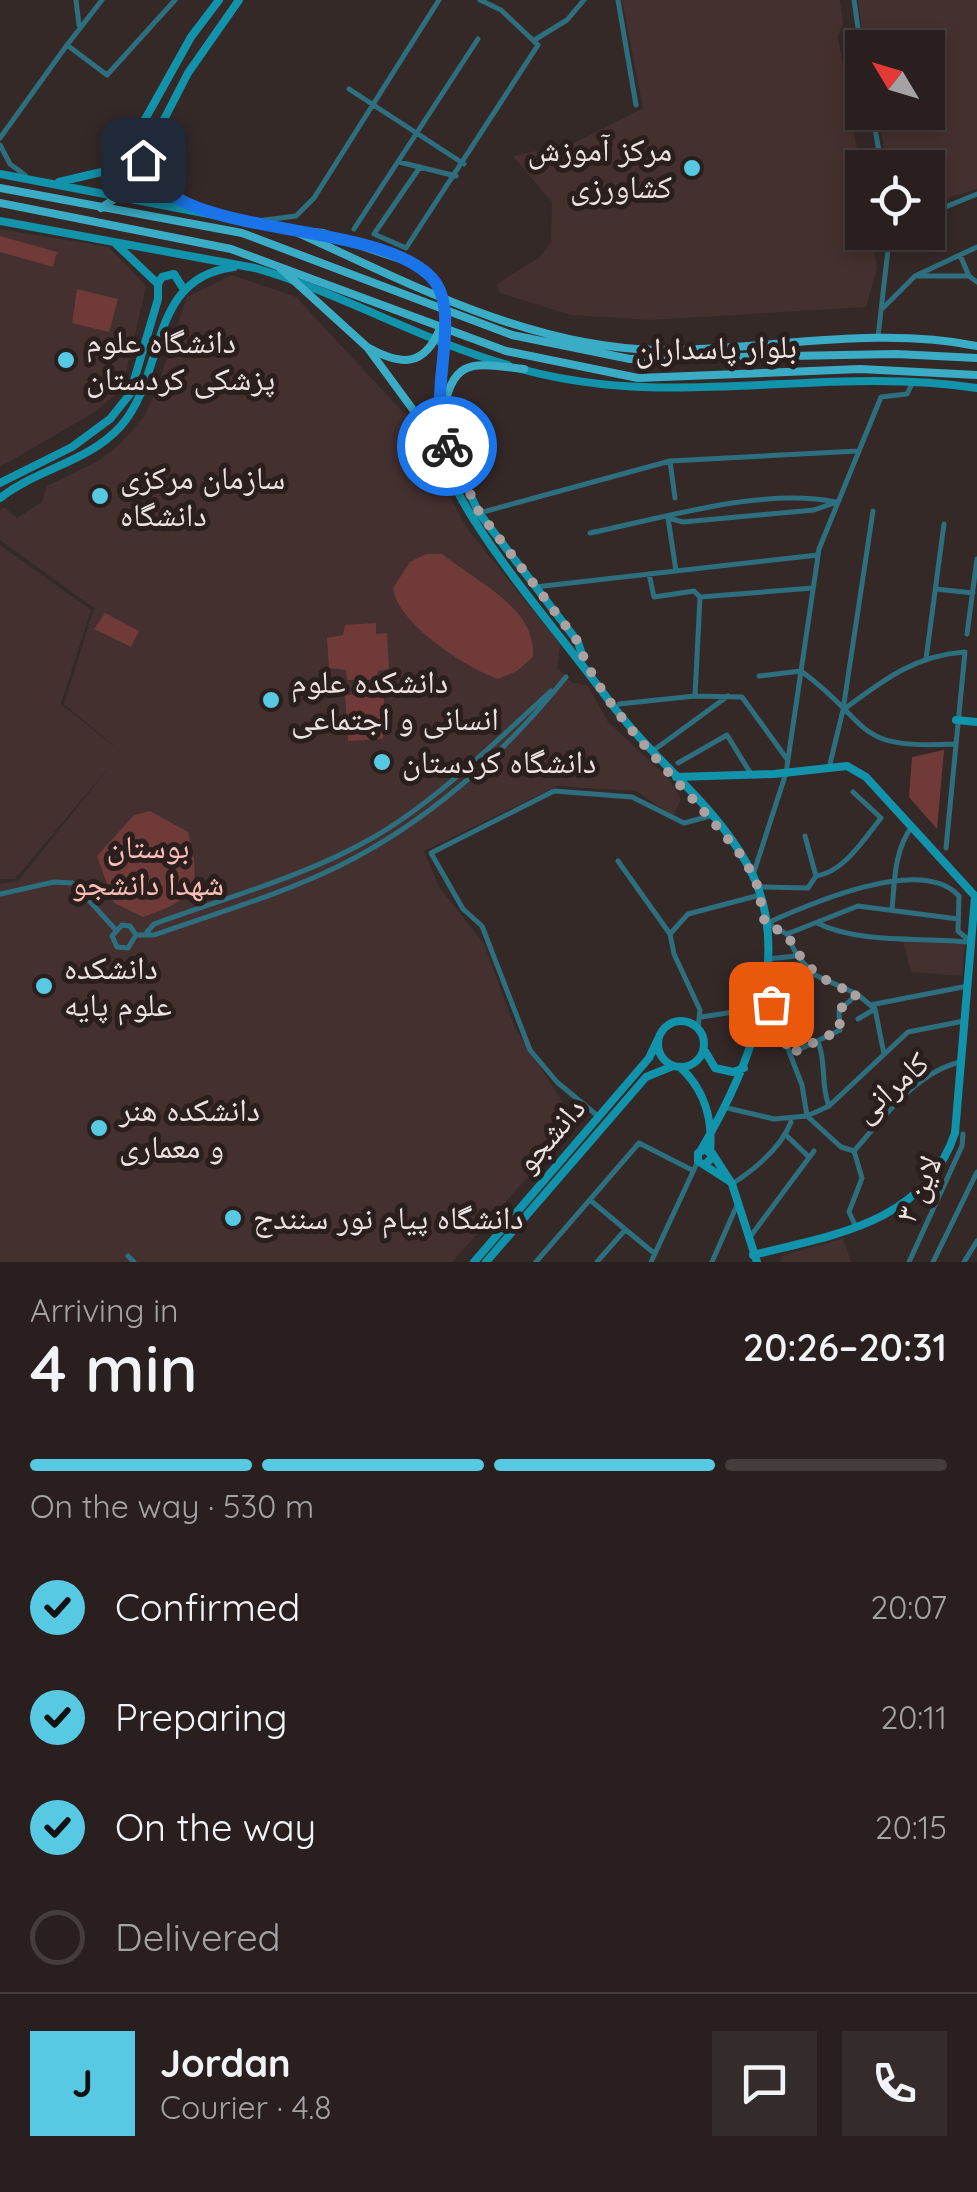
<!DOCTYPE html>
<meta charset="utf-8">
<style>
:root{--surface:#281f1e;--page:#342c2b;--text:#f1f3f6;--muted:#a5a2a4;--line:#443d3c;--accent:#57c9e2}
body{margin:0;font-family:Quicksand,"Noto Naskh Arabic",sans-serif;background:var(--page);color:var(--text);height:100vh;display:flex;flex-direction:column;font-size:38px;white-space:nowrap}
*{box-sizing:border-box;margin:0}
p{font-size:32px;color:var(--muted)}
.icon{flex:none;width:55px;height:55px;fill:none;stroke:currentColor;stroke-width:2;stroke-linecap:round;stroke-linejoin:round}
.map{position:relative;height:1262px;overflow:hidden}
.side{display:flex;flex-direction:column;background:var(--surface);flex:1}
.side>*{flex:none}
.needle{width:65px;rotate:308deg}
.fabs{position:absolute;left:845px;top:30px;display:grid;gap:20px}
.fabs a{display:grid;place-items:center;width:100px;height:100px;border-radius:0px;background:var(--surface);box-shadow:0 5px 15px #0003,0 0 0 2px var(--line);font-size:50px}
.pin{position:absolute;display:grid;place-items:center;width:85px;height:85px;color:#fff;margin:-42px;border-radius:20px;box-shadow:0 5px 15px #0006}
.courier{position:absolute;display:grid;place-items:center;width:100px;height:100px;margin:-50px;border:8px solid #1a73e8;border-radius:50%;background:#fff;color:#222;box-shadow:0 2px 12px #0007}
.summary em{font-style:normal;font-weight:600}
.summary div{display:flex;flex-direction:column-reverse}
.summary{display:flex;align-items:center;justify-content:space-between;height:170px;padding:0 30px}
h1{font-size:65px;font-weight:600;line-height:75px}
.bar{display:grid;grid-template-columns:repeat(4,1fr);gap:15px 10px;align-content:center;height:120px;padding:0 30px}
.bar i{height:12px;border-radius:8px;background:var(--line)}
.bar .current{background:var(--accent)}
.bar p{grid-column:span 4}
.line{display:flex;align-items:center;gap:25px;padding:0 30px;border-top:2px solid var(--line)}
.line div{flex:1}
.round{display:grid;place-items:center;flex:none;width:105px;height:105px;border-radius:0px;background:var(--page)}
ol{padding:0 30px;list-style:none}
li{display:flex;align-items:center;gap:30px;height:110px}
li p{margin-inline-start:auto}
li .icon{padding:10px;border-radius:50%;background:var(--accent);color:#111;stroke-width:4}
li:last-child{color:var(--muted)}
li i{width:55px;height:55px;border:5px solid var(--line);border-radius:50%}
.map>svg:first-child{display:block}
</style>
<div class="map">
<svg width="977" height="1262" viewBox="0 0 977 1262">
<rect width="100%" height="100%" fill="#352928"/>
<path fill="#44302f" d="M622,0H840L843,24L838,36L862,179V232L871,233L877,268L866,307L650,320L571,315L500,293L497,284L540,257L551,242L552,202L513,156L574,143L643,108Z
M858,0H977V189L928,204V168L888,167L877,113L928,112V48L875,47L863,35Z
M0,229L109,247L146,286L122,390L88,416L0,467Z
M232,275L296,297L412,422L466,527L560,644L557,668L571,682L588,686L608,722L669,779L681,799L673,816L636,791L557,786L424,851L439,887L484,944L515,1028L576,1123L452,1262H0V884L18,881L116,759L15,879H0V545L91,610L61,704L121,752L64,704L94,608L0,540V510L4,507L17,518L42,502L47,486L98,461L120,444L143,418L155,394L187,297Z
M903,941L965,944L962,976L911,972Z
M843,1238L851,1262H780L782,1256Z"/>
<path fill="#6f3a37" d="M0,236L57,252L53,267L0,252Z
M77,289L118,299L109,332L72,323Z
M426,554H442C477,582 537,608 533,657L517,671L498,679C466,668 397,623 393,588L410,562Z
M105,613L139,631L131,647L94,629Z
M376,623V634L387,633L389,669L378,671L377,680H347L346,670L329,668L327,638L343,635L345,625Z
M384,693L383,739L348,741L345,695Z
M944,750L937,829L909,797L912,757Z
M150,811L188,832C202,887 197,899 143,917L114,903L97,856L134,815Z"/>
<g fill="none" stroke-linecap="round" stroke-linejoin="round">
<path stroke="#2d6f7e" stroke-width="5" d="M76,0L79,25
M618,0L636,105
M854,0L862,56
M536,39L567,20L584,0
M67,45L102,0
M349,89L464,164
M872,112L882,168
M0,138L67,45L107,75L175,0
M0,145L10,164L25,175
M399,162L456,176
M420,167L374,234L406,248L538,45L501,10L480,0
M928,214L977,194
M257,221L296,216L314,198L439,0
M354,229L478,39
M960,255L969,276L977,282
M917,276H969
M883,308L915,276L977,247
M878,337L890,232
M670,461L675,498
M873,511L843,710C882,681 915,655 965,652L946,848
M479,513L670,461L858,451
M668,518L683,522L814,510L834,503
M668,518L676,571
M590,533C664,518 762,487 836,502
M649,574L654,597L694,591L700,597
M535,587L818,555
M936,589L973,593
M967,634L977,559
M926,659L944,524
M801,671C873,723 850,750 954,744
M759,676L801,671
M695,696L700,597L813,588
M619,704L695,696L742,697L787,759
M654,750L728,696
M678,763L727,735L751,774
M829,768L843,710
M805,836L816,876
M618,861L670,934L674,954L700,1010L698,1027
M753,875L786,773L819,549L881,397L907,394L913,382
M758,887L808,888L816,876C844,872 864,839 881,818L853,792
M0,894L54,882L73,883L115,929
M892,909C895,878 894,852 912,826
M817,923C860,944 920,937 968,942
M765,924C807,905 921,854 959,896L958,931L970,941
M768,924L787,934L797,956
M147,932L154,924C227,897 307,876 374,837C439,799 496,741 551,691
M670,934L688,914L760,895
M787,934L858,906L958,919
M136,935L130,926L122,925L112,936L117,947L128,948L136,935H154C216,913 280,895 339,866C428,822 505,753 566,677
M767,959L797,956L815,975L857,994L875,1009L884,1054
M771,1005L802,1085L807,1116L841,1147L854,1151L862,1178L849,1212L856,1227
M870,1005L968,986
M701,1017L760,1008
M858,1019L875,1009
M818,1042C827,1063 820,1084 829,1106
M790,1054L840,1030L839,1011L857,994
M723,1107L774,1119L807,1116L829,1106L908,1032L964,1021
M599,1117L557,1082L530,1050L482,926L463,909L431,853L554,791L632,797L684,823L710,816
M786,1135L809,1157
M854,1151C882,1119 917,1071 961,1062
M732,1184C755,1169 781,1148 791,1122
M590,1200L655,1254
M750,1237L814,1151
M128,1256L134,1262
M536,1262L639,1143L692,1170
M597,1262L625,1230
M651,1262L698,1161
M712,1262L737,1205
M909,1262L962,1146L963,1134
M933,1262L977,1172
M964,1262L977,1241"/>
<path stroke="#1093ab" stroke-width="8" d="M124,157L129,170L138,169L143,161
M0,174L292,230
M59,182L110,170L124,157L191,37L219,0
M189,205L156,186L143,160L188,73L239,0
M0,221L255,268C342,293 420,340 508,365
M158,284L162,277L174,274L183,288
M521,369C676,412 821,364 977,388
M425,426C441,457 455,491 474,520C514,583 566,642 610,702C651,758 713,802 747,864C798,953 748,1070 701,1150
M440,432L479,513L578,642L583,658
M0,483L72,447L110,419L130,394L158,299V284L116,244
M0,498C37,469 88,462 120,427C168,373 146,278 234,267
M956,720L977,722
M676,777L774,774L847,766L866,777L975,896L955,1133C925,1223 833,1235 753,1255
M658 1044a23 23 0 1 1 46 0a23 23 0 1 1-46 0Z
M705,1051L715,1068L733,1072L744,1068
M680,1067C704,1089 713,1119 710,1151
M712,1153L732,1184L757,1262
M705,1165L713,1156L705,1149L698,1153V1161L729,1181
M474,1262L649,1058L659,1037
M486,1262L646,1077L673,1066"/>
<path stroke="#3aacc5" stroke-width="8" d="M0,188L242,233L512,335L630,359L896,354L977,358
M0,203L231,249L506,351L638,378L860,369L977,375
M101,208L120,195
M292,230C406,282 530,348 658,350C763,351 873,325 977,346
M302,231L323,233L409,262
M280,268L367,347L425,426
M442,417C453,356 471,363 524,369"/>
<path stroke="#3aacc5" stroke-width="8" d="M409,262C422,271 438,279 442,295C454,333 436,390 440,432
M367,347C401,366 425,368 441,326"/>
</g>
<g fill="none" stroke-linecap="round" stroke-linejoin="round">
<path stroke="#aba1a0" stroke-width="10" stroke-dasharray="0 18" d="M447,446L479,512L578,642C599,712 700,799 746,862L758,887L765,924L787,934C803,967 822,982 857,994L839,1010L840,1030L790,1054L771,1004"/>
<path stroke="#1a73e8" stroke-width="12" d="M143,160C167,242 368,216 430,276C466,310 424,398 447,446"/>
</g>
<g fill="#57c9e2" stroke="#2b1f1e" stroke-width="4">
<circle cx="692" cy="168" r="10"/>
<circle cx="66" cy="360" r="10"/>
<circle cx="100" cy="496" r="10"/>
<circle cx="271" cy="700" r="10"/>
<circle cx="382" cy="762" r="10"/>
<circle cx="44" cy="986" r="10"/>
<circle cx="99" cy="1128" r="10"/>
<circle cx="233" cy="1218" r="10"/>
</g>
<g text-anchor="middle" stroke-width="10" stroke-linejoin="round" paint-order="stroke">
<g font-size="32" fill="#ebe2e1" stroke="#2b1f1e" text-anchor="start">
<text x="672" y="161" text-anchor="end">مرکز آموزش<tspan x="672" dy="37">کشاورزی</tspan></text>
<text x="86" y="353">دانشگاه علوم<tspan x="86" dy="37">پزشکی کردستان</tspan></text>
<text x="120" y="489">سازمان مرکزی<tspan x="120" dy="37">دانشگاه</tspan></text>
<text x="291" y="693">دانشکده علوم<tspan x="291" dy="37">انسانی و اجتماعی</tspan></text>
<text x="402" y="773">دانشگاه کردستان</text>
<text x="64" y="979">دانشکده<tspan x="64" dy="37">علوم پایه</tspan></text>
<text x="119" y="1121">دانشکده هنر<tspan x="119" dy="37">و معماری</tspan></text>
<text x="253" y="1229">دانشگاه پیام نور سنندج</text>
</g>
<g font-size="32" fill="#ebe2e1" stroke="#2b1f1e">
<text transform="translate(716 348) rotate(-1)" y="11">بلوار پاسداران</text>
<text transform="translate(891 1087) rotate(-41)" y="11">کامرانی</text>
<text transform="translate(550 1135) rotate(-49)" y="11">دانشجو</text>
<text transform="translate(918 1189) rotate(-66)" y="11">لاین ۳</text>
</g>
<g font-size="32" fill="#febeb8" stroke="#2b1f1e">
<text x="148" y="858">بوستان<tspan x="148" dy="37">شهدا دانشجو</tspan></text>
</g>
</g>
</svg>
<div class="fabs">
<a><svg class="needle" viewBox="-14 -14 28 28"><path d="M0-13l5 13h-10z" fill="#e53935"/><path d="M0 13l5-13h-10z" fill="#a5a2a4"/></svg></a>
<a><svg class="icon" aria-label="locate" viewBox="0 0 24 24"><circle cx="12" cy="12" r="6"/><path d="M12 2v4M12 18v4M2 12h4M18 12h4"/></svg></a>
</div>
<div class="pin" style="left:771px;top:1004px;background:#ea580c"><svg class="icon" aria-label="bag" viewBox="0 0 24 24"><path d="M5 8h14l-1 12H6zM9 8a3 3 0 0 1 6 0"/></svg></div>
<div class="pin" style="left:143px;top:160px;background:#1f2937"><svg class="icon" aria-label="home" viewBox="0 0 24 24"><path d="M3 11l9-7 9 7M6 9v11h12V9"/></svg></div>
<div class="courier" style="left:447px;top:446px"><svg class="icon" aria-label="bike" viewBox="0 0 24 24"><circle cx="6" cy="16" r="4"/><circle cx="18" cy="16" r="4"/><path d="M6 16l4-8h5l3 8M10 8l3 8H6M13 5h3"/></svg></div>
</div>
<section class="side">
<div class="summary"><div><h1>4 min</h1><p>Arriving in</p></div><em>20:26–20:31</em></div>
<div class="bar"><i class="current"></i><i class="current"></i><i class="current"></i><i></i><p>On the way · 530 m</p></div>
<ol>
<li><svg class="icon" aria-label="check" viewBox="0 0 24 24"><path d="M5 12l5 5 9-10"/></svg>Confirmed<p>20:07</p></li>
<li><svg class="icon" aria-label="check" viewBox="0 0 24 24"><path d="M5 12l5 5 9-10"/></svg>Preparing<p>20:11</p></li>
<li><svg class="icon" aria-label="check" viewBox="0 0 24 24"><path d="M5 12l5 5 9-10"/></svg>On the way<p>20:15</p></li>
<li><i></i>Delivered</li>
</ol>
<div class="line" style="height:180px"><b class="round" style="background:var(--accent);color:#111">J</b><div><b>Jordan</b><p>Courier · 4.8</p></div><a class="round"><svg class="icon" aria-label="chat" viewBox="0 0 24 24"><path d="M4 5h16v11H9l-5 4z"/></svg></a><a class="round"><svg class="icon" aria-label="phone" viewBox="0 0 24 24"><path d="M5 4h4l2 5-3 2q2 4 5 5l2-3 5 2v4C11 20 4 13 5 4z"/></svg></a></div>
</section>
